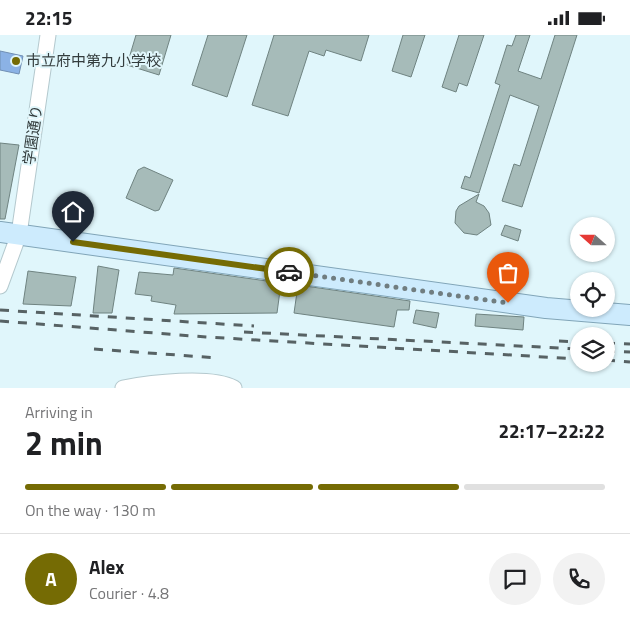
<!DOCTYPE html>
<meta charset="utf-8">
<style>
:root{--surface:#fff;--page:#f2f2f2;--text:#202124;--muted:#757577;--line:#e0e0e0;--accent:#756b04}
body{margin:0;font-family:"Titillium Web","Noto Sans JP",sans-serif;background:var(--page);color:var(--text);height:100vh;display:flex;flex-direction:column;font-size:19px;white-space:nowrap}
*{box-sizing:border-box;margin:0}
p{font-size:16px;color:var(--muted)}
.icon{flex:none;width:28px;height:28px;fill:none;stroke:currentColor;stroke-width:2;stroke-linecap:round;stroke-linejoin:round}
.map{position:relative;height:353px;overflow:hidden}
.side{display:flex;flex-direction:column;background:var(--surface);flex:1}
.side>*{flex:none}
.needle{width:32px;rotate:291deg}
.controls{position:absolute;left:570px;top:182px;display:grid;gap:10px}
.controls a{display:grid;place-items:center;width:45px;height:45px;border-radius:50%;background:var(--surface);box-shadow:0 1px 4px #0004;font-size:25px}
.pin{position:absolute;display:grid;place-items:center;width:42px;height:42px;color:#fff;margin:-51px -21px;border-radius:50% 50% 50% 0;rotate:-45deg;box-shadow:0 0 5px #0007}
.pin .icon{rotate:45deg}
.courier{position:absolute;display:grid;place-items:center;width:50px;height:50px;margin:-25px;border:4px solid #756b04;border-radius:50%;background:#fff;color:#222;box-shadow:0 1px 6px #0007}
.head em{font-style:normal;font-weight:700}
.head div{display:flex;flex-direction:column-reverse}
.head{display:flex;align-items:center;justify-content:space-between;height:85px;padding:0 25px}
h1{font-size:32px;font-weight:700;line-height:38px}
.bar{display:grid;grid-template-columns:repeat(4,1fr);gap:8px 5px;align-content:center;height:60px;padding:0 25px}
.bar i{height:6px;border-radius:4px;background:var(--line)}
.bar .active{background:var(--accent)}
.bar p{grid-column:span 4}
.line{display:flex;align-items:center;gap:12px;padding:0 25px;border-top:1px solid var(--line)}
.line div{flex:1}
.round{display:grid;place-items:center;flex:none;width:52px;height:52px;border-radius:26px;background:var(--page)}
.status{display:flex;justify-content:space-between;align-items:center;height:35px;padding:0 25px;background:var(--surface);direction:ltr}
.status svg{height:14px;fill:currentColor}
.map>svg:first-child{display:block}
</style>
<div class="status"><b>22:15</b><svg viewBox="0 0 49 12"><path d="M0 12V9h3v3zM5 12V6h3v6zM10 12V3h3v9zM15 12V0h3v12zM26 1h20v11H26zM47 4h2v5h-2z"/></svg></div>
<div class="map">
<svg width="630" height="353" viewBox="0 0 630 353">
<rect width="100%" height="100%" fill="#e0f6fb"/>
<path fill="#8bb2e5" stroke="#718fb3" d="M0,16L23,21L19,39L0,35Z"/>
<path fill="#a6bbb9" stroke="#6f8381" d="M136,0H171L159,40L127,30Z
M208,0H247L227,62L192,50Z
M274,0H369L361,26L326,15L324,21L309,16L288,81L252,70Z
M403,0H425L411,42L392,36Z
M459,0H484L467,51L459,48L456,57L442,52Z
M516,0H530L518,36L541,44L555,0H577L522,172L502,166L514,129L520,131L539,71L510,60L479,158L461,153L465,141L470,143L500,50L495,48L507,10L512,11Z
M0,108L19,110L5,184H0Z
M144,132L173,145L159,175L155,176L126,163L138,135Z
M479,159L476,167L484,171L489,178L491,190L477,200L464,198L455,188L456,176L459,171Z
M505,190L521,195L518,206L501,200Z
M98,231L119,235L112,278H93Z
M174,233L281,248L277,278L174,279L176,270L151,266L152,261L135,259L139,237L173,240Z
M28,236L76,242L71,271L23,269Z
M298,250L410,266L409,275H397L394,292L294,278Z
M416,275L439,278L436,293L413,288Z
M476,279L524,282L523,295L475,291Z"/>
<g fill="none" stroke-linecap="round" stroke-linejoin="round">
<defs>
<path id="minor" d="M0,251L19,199L48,0
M123,353C150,348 210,340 234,353"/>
<path id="major" d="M0,197L546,273L630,280"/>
</defs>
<use href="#minor" stroke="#b4c9ce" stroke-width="17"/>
<use href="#major" stroke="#81a5b8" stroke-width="22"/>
<use href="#minor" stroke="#fff" stroke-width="15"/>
<use href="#major" stroke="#cdebfd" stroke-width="20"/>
<path stroke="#576264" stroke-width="3" stroke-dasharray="9 9" stroke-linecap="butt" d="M0,275L254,291
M0,286L206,302L579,324
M244,297L579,314
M559,306L579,307
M606,308L630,309
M94,314L218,323
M606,316L630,317
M606,325L630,327"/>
</g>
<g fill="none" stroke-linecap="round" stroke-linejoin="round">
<path stroke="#707d80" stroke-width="5" stroke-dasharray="0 9" d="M289,237L508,268"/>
<path stroke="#756b04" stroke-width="6" d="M73,207L289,237"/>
</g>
<circle fill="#756b04" stroke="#e0f6fb" stroke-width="2" cx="16" cy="26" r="5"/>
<g text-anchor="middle" stroke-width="4" stroke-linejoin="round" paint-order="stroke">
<g font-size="15" fill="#333c3d" stroke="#e0f6fb" text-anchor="start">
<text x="26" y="31">市立府中第九小学校</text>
</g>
<g font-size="15" fill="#333c3d" stroke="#e0f6fb">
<text transform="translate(33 100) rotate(-82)" y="5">学園通り</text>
</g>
</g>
</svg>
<div class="controls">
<a><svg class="needle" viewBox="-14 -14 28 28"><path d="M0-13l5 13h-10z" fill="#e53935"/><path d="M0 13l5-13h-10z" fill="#757577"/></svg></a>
<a><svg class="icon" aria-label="locate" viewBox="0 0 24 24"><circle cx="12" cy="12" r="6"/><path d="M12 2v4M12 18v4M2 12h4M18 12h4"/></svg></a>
<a><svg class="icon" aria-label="layers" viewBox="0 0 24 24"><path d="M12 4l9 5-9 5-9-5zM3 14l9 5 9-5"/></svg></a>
</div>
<div class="pin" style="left:508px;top:268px;background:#ea580c"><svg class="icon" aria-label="bag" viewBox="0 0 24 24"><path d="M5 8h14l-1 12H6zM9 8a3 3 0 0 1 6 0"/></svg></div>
<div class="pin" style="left:73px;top:207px;background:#1f2937"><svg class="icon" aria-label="home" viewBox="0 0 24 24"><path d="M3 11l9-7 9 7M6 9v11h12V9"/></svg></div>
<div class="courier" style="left:289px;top:237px"><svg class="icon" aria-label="car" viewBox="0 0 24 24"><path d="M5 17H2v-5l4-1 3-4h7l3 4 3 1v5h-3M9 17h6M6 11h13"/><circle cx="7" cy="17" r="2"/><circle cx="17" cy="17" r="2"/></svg></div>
</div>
<section class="side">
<div class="head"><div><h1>2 min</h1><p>Arriving in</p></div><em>22:17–22:22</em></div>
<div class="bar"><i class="active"></i><i class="active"></i><i class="active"></i><i></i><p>On the way · 130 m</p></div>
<div class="line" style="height:90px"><b class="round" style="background:var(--accent);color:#fff">A</b><div><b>Alex</b><p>Courier · 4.8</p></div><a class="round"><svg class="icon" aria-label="chat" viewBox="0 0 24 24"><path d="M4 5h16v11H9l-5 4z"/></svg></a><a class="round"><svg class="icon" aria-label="phone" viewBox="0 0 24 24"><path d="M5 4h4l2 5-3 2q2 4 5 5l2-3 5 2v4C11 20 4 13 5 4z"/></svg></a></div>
</section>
